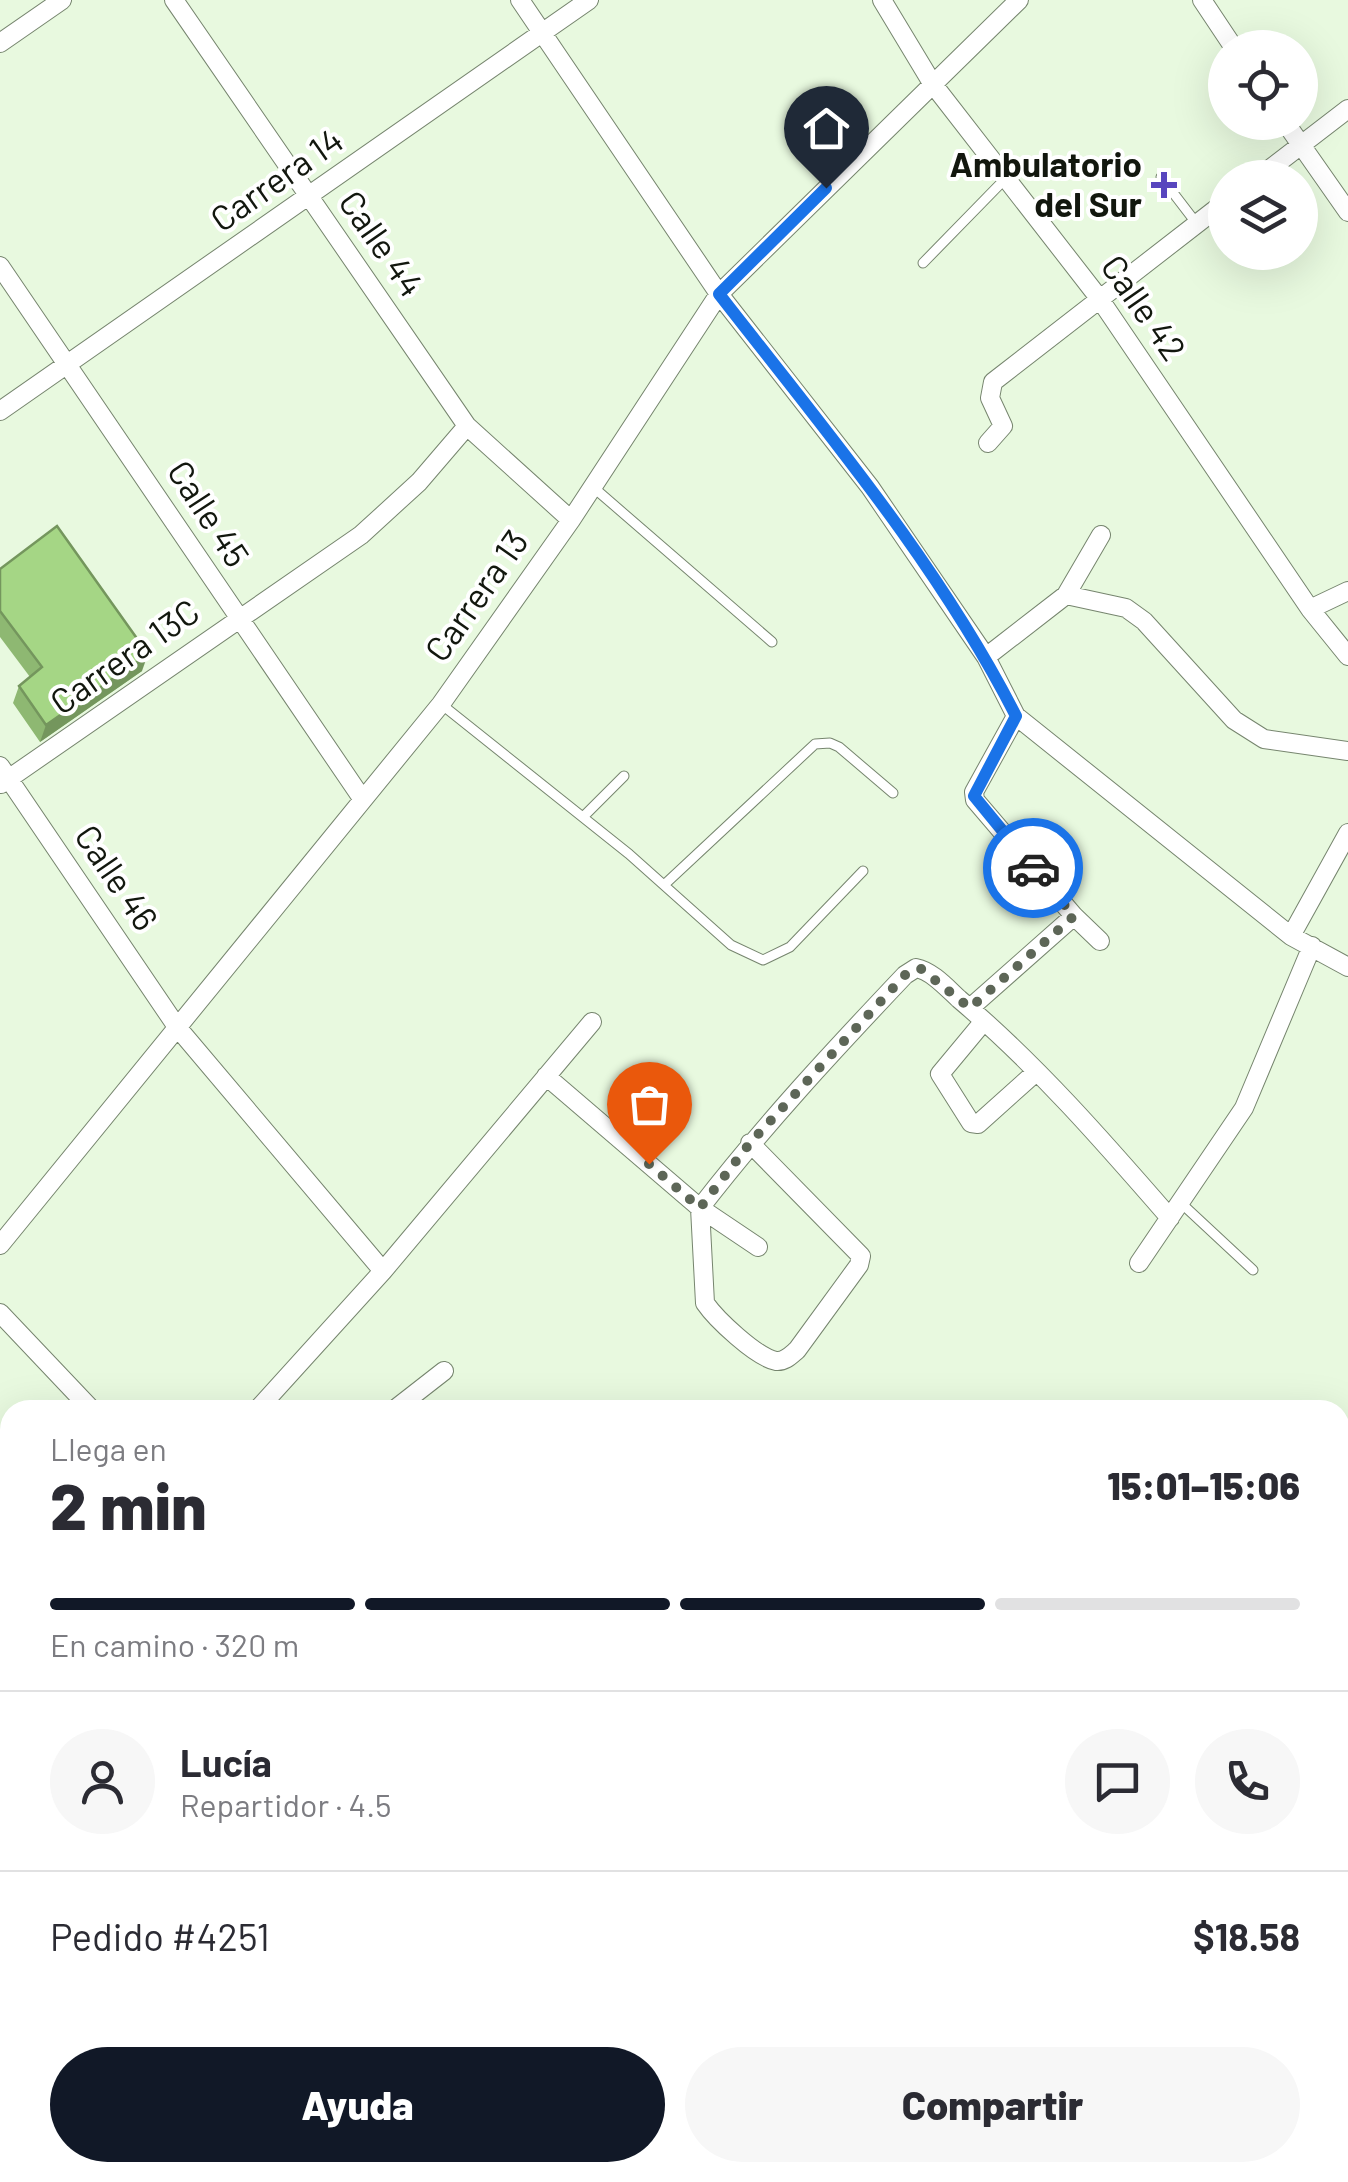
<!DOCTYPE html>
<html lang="es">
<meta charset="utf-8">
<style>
:root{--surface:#fff;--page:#f7f7f7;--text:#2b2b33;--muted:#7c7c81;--line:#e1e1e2;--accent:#111827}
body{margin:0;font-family:Barlow,sans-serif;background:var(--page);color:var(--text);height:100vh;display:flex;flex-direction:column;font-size:38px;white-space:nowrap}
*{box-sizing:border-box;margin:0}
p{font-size:32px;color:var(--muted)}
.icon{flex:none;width:55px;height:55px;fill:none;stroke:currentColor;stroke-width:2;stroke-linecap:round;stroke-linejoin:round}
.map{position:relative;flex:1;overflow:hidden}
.panel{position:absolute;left:0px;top:1400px;width:1350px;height:782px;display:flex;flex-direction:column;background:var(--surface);border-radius:30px 30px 0 0;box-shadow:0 10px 40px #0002}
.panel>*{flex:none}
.fabs{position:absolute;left:1208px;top:30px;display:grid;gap:20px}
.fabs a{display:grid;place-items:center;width:110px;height:110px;border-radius:50%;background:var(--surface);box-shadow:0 10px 40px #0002;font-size:50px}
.pin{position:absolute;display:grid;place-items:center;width:85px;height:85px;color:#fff;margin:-102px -42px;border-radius:50% 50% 50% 0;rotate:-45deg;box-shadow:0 0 10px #0007}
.pin .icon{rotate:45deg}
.courier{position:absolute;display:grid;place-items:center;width:100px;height:100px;margin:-50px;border:8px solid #1a73e8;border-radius:50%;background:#fff;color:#222;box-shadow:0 2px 12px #0007}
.overview em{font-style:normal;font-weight:800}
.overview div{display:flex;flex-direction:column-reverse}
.overview{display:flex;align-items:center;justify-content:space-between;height:170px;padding:0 50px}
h1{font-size:65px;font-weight:800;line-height:75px}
.bar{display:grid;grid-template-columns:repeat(4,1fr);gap:15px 10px;align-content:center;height:120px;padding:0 50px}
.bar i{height:12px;border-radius:8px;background:var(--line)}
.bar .selected{background:var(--accent)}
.bar p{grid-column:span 4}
.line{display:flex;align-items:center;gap:25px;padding:0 50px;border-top:2px solid var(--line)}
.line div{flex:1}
.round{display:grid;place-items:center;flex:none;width:105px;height:105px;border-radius:52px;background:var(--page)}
.button{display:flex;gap:20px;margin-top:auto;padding:20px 50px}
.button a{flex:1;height:115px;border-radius:60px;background:var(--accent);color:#fff;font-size:40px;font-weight:800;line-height:115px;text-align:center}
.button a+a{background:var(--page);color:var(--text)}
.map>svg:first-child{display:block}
</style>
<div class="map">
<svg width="1348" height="2182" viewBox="0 0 1348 2182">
<rect width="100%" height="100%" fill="#e8f9df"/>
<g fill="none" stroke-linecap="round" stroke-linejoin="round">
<defs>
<path id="lane" d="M1161,177L1197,224
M923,263L1006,178
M593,487L772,642
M441,704L629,854L731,945L763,960L790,947L863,871
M583,817L624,776
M664,885L815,744L830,743L839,747L893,793
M1181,1203L1253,1270"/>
<path id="street" d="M174,0L467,426L571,520
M520,0L719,294L870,487L986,657L1016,716L1291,936L1348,967
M882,0L932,83L1099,298L1310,609L1348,656
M1202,0L1234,48
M0,43L62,0
M1285,122L1348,212
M1258,178L1348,109
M0,266L361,797
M0,411L589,0
M988,443L1003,426L990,398L993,382L1225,202
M1066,595L1101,535
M1310,609L1348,591
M986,657L1066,595L1126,608L1144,621L1234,720L1264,739L1348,751
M1016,716L974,792L975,800L1074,916L1100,941
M0,766L177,1027L383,1271L592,1022
M1,784L361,535L419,482L467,426
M1291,936L1348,833
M970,1008L1074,916
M984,1021L940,1074L971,1123L978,1124L1036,1072
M546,1076L700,1208L758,1247
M750,1143L861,1256L859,1265L797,1350C791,1355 785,1362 776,1361C756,1357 716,1319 705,1303L700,1208C764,1125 834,1050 905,975L916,968C932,971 947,988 959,999C1037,1065 1104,1142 1170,1218
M0,1245L441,704L571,520L719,294L1019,0
M1139,1263L1244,1108L1312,946
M0,1313L92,1410
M257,1410L383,1271
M394,1410L444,1371
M1340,1604L1348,1591
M1340,1631L1348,1634
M0,1723L10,1715
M0,1794L10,1808
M1340,1850L1348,1826
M1340,2067L1348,2048
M0,2090L10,2112
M0,2136L10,2114
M261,2172L267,2182
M458,2172L463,2182
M971,2172L991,2182
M150,2182V2172
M312,2182L329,2172
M384,2182L401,2172
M673,2182L681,2172
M1106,2182L1110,2172
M1289,2182L1293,2172"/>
</defs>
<use href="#lane" stroke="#76856e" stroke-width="11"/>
<use href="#street" stroke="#76856e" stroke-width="20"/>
<use href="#lane" stroke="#fff" stroke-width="9"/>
<use href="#street" stroke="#fff" stroke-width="18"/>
</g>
<path fill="#8eb872" d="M0,569L142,671L40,742L13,703L19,686L30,677L0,637Z"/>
<path fill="#74965d" d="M148,654L142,671L40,742L46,725Z"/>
<path fill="#a5d685" stroke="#74965d" stroke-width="2.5" d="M57,526L148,654L46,725L19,686L42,667L0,611V569Z"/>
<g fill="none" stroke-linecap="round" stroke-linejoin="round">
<path stroke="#5d6657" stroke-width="10" stroke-dasharray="0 18" d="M649,1164L700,1208L750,1143L905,975L920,968L970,1008L1074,916L1033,868"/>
<path stroke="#1a73e8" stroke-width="12" d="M826,188L719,294C824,429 938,563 1016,716L974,796L1033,868"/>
</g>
<path fill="#5846be" stroke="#fff" stroke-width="4" d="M1159 170h10v10h10v10h-10v10h-10v-10h-10v-10h10z"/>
<g text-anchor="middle" stroke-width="8" stroke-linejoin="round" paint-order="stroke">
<g font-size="35" font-weight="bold" fill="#12170e" stroke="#fff" text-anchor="end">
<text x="1142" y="177">Ambulatorio<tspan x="1142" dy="40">del Sur</tspan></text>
</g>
<g font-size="35" fill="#12170e" stroke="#fff">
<text transform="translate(277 180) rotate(-35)" y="12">Carrera 14</text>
<text transform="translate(381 244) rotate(55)" y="12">Calle 44</text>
<text transform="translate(1143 308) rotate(55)" y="12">Calle 42</text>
<text transform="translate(208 514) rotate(57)" y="12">Calle 45</text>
<text transform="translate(477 596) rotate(-55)" y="12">Carrera 13</text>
<text transform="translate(125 657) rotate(-35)" y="12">Carrera 13C</text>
<text transform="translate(116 878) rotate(56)" y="12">Calle 46</text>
</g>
</g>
</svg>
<div class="fabs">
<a><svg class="icon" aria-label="locate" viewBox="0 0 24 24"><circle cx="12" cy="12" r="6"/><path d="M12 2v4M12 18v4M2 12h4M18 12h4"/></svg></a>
<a><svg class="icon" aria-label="layers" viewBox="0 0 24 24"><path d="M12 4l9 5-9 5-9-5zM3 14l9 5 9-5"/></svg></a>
</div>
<div class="pin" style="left:649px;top:1164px;background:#ea580c"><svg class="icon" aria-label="bag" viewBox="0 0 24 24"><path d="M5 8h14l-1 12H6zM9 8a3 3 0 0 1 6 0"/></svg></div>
<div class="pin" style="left:826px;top:188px;background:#1f2937"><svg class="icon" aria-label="home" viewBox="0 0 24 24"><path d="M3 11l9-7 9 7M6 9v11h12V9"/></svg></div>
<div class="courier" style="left:1033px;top:868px"><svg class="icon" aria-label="car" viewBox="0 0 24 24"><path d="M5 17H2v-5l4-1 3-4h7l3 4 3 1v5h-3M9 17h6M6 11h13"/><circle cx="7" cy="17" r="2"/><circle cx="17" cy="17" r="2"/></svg></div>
<section class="panel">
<div class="overview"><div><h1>2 min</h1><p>Llega en</p></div><em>15:01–15:06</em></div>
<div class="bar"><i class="selected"></i><i class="selected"></i><i class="selected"></i><i></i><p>En camino · 320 m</p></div>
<div class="line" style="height:180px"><a class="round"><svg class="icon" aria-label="person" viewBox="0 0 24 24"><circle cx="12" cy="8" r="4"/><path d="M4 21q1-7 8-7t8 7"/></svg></a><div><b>Lucía</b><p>Repartidor · 4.5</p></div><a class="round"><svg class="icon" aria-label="chat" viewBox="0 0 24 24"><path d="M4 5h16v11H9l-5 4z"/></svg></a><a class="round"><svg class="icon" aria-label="phone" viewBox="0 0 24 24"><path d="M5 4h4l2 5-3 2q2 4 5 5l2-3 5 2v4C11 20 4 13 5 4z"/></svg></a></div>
<div class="line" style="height:130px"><div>Pedido #4251</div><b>$18.58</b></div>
<div class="button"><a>Ayuda</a><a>Compartir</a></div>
</section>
</div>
